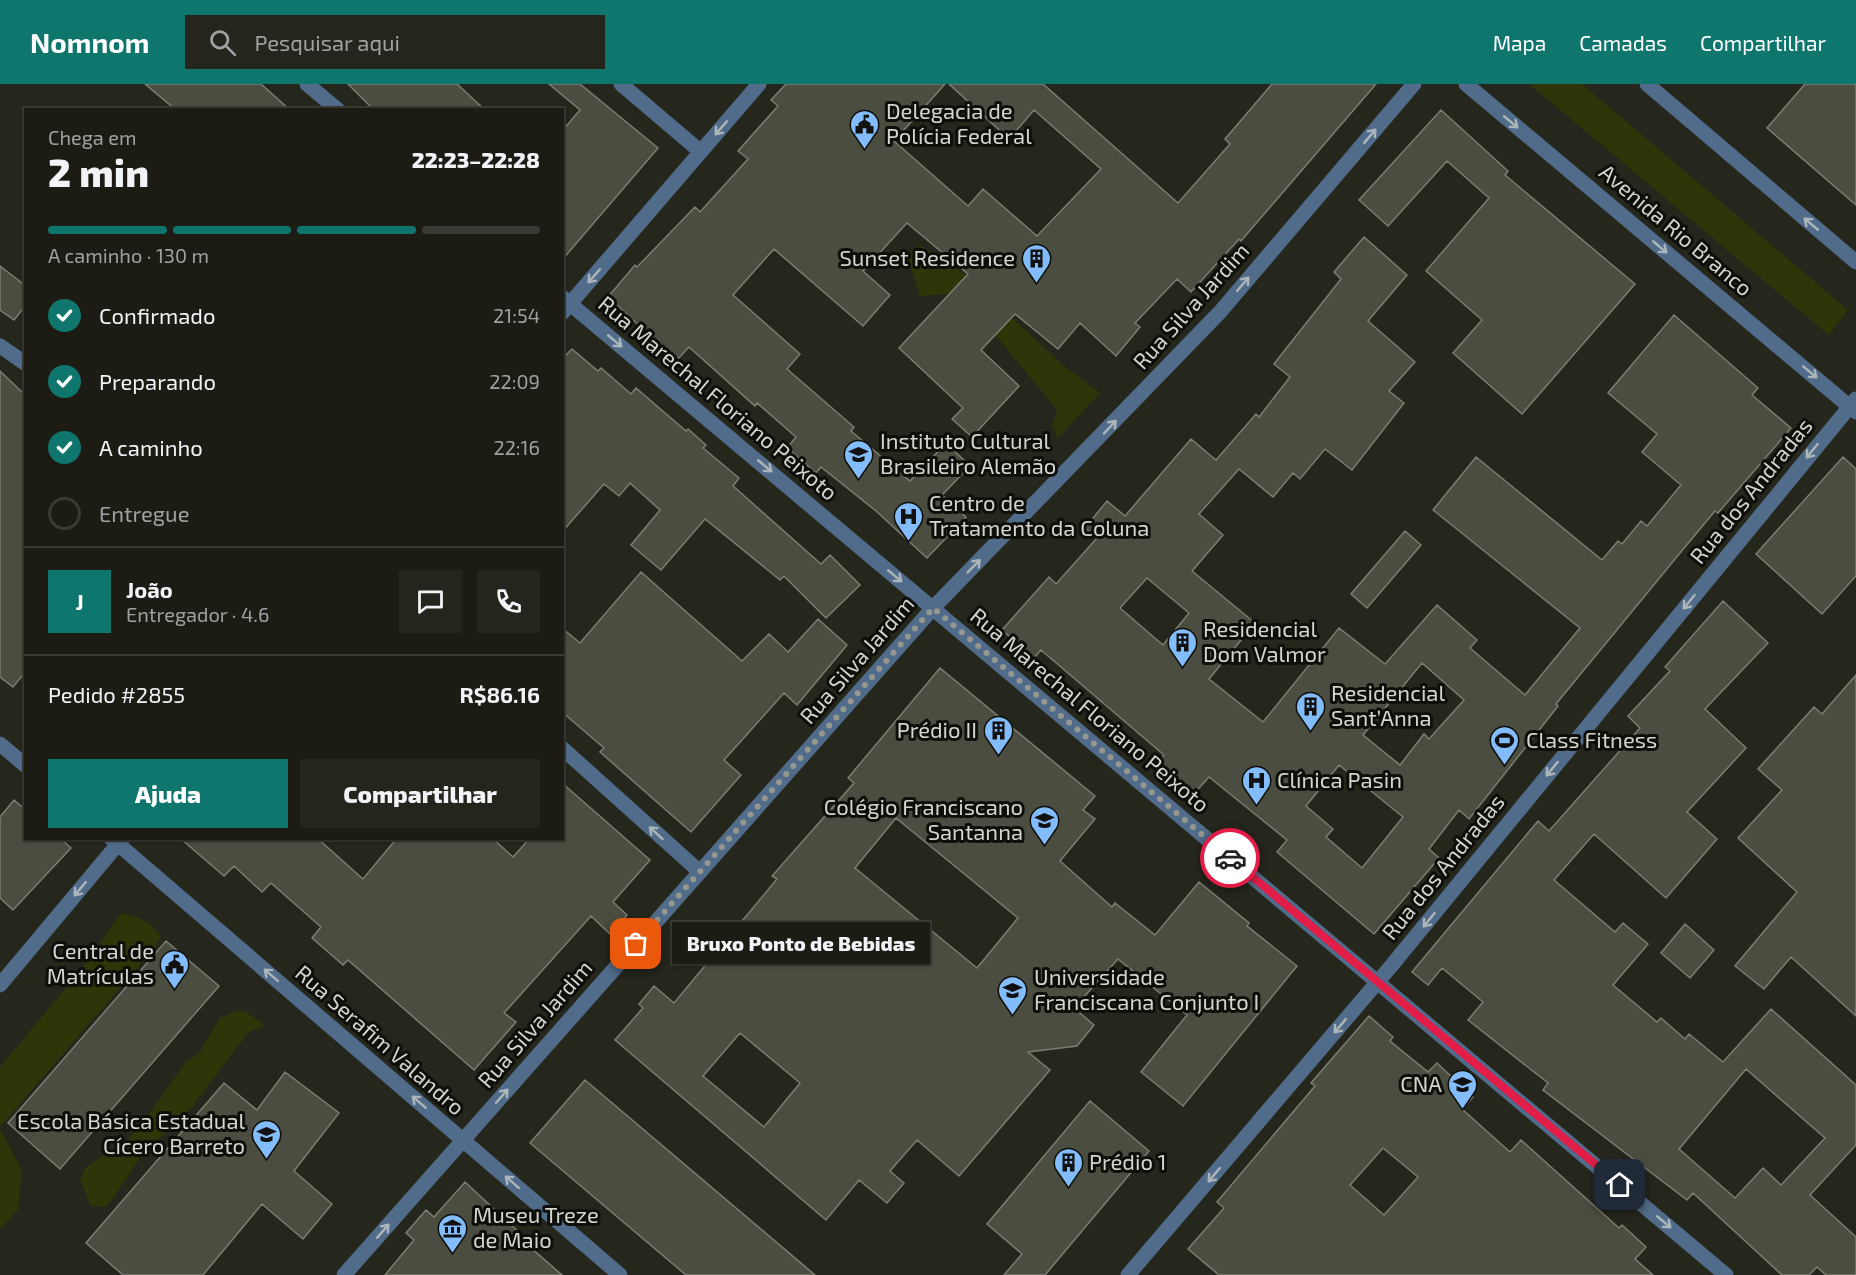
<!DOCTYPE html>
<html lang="pt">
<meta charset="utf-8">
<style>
:root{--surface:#1c1c15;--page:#25251e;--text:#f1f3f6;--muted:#a0a1a0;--line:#3a3a34;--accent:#0f766e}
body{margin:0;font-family:"Exo 2",sans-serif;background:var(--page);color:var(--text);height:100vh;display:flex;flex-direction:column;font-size:22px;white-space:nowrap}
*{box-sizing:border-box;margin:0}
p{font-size:20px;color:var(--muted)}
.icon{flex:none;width:33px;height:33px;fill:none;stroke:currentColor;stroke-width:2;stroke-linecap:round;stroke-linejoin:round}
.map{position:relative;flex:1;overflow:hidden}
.drawer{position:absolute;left:24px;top:24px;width:540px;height:732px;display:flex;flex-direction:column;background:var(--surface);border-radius:0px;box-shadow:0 2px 4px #0004,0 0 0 2px var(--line)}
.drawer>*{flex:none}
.pin{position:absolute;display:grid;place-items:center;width:51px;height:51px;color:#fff;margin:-26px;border-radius:12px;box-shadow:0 3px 9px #0006}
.courier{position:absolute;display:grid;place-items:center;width:60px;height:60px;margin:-30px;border:4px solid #e11d48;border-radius:50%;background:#fff;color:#222;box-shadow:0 2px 8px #0007}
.bubble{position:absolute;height:42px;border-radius:0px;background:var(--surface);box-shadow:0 2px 4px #0004,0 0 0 2px var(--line);font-size:20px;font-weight:800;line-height:42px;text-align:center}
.head em{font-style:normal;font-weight:800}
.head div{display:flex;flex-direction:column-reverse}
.head{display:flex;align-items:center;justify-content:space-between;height:102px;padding:0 24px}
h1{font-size:39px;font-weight:800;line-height:45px}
.bar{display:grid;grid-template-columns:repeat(4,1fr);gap:9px 6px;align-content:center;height:72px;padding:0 24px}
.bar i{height:8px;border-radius:4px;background:var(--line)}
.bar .current{background:var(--accent)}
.bar p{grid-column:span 4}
.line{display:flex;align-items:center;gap:15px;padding:0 24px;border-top:2px solid var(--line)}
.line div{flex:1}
.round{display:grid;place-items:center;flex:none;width:63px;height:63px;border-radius:0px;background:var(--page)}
ol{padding:0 24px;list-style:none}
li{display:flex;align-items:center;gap:18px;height:66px}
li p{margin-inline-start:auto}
li .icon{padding:6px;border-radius:50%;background:var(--accent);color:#fff;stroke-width:4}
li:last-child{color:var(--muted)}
li i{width:33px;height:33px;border:3px solid var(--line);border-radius:50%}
.button{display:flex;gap:12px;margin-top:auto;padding:12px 24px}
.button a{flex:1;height:69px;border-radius:0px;background:var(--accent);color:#fff;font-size:24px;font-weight:800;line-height:69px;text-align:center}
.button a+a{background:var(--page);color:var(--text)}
header{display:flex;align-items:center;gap:36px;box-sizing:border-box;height:84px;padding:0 30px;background:var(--accent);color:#fff}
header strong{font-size:28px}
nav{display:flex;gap:33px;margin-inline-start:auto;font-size:21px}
.search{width:420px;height:54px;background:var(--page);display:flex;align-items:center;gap:15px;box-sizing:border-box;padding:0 21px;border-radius:0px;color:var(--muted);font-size:22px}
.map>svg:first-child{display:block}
</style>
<header>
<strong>Nomnom</strong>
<div class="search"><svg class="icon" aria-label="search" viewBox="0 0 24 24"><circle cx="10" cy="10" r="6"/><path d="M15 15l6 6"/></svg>Pesquisar aqui</div>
<nav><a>Mapa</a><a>Camadas</a><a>Compartilhar</a></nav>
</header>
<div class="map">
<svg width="1856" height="1191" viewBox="0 0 1856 1191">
<rect width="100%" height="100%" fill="#25261c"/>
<path fill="#303409" d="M1529,0H1582L1848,226L1829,251Z
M922,162L966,191L1064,282L1100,309L1058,354L1052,343L1057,326L961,209L920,212L907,172L913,165Z
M121,829C138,833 152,837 161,853L156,862L0,1043V983L82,885Z
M235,927H245L265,941L248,949L191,1024L140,1074L111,1117L105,1123L91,1122L80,1096L85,1084L128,1055L143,1039L185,979L200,968L219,935Z
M0,1045L22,1086L18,1126L0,1145Z"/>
<path fill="#4b4d41" stroke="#7c7e72" stroke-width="1.5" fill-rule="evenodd" d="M145,0H261L290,26H176Z
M348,0H457L485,26H374Z
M549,0H580L658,64L562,176V47L580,26Z
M786,0H945L894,57L968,122L983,105L1037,152L1101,85L1034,26L1009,55L949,0H1043L1178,119L1230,60L1225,55L1272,0H1376L1241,157L1239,155L1191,208L1177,195L1135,239L1140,243L1116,272L1080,239L1058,265L1015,230L981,266L1019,302L972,353L952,335L963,324L899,264L968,190L907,139L863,187L890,211L863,242L774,165L733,211L800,270L787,285L854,343L851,347L910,397L946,359L970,382L942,411L966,433L927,474L876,427L821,383L816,389L787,364L796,353L757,319L755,322L689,263L677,276L608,213L635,181L637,183L695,123L700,128L748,75L738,67L778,22L771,16Z
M1805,0H1856V121L1767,44Z
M1441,26L1508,87L1505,91L1635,200L1522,330L1453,269L1482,236L1426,187L1489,114L1447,77L1388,142L1359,116Z
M1364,153L1407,191L1368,237L1415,278L1389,307L1404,319L1352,386L1325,365L1300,395L1293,389L1273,413L1239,385L1199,430L1223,451L1192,487L1255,539L1209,595L1263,638L1339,544L1385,580L1437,521L1477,556L1470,564L1525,611L1580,544L1433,426L1476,373L1602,476L1618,457L1622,460L1641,437L1647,442L1681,401L1642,368L1657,350L1608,309L1674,231L1758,304L1752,311L1791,344L1718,429L1715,427L1680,469L1556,620L1558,622L1469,735L1459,726L1429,765L1439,774L1374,850L1277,768L1287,756L1209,693L1192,712L1155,681L1164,671L1041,566L1034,574L1002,546L1049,493L1056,500L1097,454L1085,444L1107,417L1125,432L1191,355L1216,376L1256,330L1259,333L1290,293L1274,280L1341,195L1334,188ZM1147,494L1189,529L1163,561L1120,524ZM1422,579L1464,616L1429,655L1424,650L1400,681L1363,651ZM1339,681L1403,733L1362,784L1326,753L1333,745L1306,722Z
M0,182L26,202V221L14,236L0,226Z
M572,265L598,287L601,284L631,310L636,304L686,347L688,345L706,361L703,364L739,394L733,402L821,480L830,471L860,501L826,534L784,492L780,496L705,435L661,486L631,461L660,426L630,399L619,412L604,400L562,448V275Z
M0,287L26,312V587L13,603L0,593Z
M1843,373L1856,385V492L1822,530L1756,470Z
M1405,447L1421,461L1367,524L1351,510Z
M641,488L742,577L769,550L788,568L818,535L847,561L797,621L784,609L724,676L741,691L691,748L600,668L604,664L562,628V544L580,559Z
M1723,517L1768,559L1705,625L1746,664L1687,728L1717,755L1666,814L1594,750L1554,796L1615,848L1623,839L1648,860L1613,901L1657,938L1661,934L1685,955L1689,950L1723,978L1771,925L1856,1001V1061L1810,1111L1856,1153V1191H1826L1817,1183L1809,1191H1782L1693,1109L1687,1116L1543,1006L1548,999L1468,936L1483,918L1442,884L1428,901L1412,888L1538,737L1549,747L1640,644L1628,632L1670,587L1665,583ZM1746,985L1825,1054L1781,1101L1763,1084L1735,1114L1679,1065Z
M940,584L1095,712L1083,726L1095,735L1060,777L1112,823L1115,819L1155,851L1199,798L1249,839L1247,842L1297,882L1183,1022L1141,988L1187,931L1118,875L1074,924L1094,941L1077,962L1028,968L1050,986L959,1092L917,1056L890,1087L904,1099L887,1119L859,1096L826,1136L615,956L643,924L639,920L654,902L674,919L777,795L772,792L854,699L848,694ZM896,734L1018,834L977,884L855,784ZM740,949L800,999L764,1043L703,992Z
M1856,591V932L1791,873L1764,905L1735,882L1797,808L1738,754L1782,706L1758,685L1814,623L1822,630Z
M562,699L650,776L613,818L627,831L610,850L591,832L504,929L516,938L474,986L348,876L343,881L312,854L321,843L271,799L262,808L234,782L224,792L180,754H317L363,795L397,754H492L513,773L530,754H562Z
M14,716L26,726V754H60L71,764L13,826L0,814V733Z
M1685,840L1714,866L1690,894L1661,869Z
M166,857L219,902L60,1085L8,1039Z
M1369,932L1393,953L1390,957L1428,988L1437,979L1473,1013L1462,1025L1510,1068L1521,1056L1619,1144L1622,1141L1646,1163L1635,1175L1653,1191H1219L1188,1165L1224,1124L1217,1118L1315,1002L1311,999ZM1383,1064L1418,1093L1384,1131L1350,1101Z
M285,988L339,1029L294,1087L332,1120L303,1155L262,1120L203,1191H123L86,1159L224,999L257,1026Z
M585,996L815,1191H686L530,1059Z
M1090,1017L1149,1067L1045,1191H1004L1022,1170L987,1140Z
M465,1098L524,1153L522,1156L562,1191H385L414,1156L406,1149L426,1126L434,1133Z"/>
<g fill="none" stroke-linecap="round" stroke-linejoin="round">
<path stroke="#516c8a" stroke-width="15" d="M307,0L338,26
M621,0L701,68
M1466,0L1856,328
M1647,0L1856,178
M562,213L1726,1191
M562,229L759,0
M0,262L26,280
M0,660L26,682
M562,664L700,788
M111,754L620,1191
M0,901L123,754
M344,1191L933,524L1220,228L1414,0
M1128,1191L1392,881L1856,315"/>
</g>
<defs><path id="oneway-shaft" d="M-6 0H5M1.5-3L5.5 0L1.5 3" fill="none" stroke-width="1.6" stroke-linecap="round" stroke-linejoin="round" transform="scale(1.5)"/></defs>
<g stroke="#acb6ba">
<use href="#oneway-shaft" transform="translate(1511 38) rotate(40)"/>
<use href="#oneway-shaft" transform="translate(721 44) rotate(131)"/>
<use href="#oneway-shaft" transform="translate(1370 52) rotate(-50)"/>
<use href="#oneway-shaft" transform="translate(1811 140) rotate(-140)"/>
<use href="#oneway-shaft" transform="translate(1660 163) rotate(40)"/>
<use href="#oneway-shaft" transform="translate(594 192) rotate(131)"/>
<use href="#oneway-shaft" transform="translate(1243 200) rotate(-50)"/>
<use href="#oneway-shaft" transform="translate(615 257) rotate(40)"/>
<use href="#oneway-shaft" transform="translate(1810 288) rotate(40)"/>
<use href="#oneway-shaft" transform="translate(1110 343) rotate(-47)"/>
<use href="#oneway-shaft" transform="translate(1812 367) rotate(129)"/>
<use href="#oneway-shaft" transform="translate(765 382) rotate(40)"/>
<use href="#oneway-shaft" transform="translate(974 482) rotate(-45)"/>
<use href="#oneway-shaft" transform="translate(895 492) rotate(40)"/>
<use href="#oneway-shaft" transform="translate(1689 518) rotate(129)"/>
<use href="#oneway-shaft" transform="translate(1552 685) rotate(129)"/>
<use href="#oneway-shaft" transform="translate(656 749) rotate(-138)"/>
<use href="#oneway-shaft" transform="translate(80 805) rotate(130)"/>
<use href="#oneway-shaft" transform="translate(1429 836) rotate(129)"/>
<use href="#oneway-shaft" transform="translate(271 891) rotate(-139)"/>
<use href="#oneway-shaft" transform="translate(1340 942) rotate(130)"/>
<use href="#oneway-shaft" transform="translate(502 1012) rotate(-49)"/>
<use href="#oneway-shaft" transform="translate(419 1018) rotate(-139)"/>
<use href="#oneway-shaft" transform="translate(1214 1091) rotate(130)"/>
<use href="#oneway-shaft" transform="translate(512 1098) rotate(-139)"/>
<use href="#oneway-shaft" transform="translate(1664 1138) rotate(40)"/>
<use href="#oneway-shaft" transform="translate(383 1147) rotate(-49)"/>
</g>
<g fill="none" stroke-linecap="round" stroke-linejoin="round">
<path stroke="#969890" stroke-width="6" stroke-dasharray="0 10.8" d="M636,860L933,524L1230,774"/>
<path stroke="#e11d48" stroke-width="8" d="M1230,774L1620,1101"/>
</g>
<defs>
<symbol id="civic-pin" viewBox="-11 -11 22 30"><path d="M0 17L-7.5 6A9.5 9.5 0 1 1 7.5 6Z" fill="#82bcfa" stroke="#0e0f0a"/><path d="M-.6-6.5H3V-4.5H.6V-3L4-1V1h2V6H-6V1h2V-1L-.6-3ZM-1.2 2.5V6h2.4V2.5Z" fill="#111"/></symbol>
<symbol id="building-pin" viewBox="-11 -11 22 30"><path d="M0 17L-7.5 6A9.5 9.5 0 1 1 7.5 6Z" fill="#82bcfa" stroke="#0e0f0a"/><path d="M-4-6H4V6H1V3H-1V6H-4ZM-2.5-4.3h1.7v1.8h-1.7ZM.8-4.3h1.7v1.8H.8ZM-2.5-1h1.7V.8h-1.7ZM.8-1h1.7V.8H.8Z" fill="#111"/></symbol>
<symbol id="school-pin" viewBox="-11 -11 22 30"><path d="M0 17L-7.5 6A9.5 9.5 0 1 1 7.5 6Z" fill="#82bcfa" stroke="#0e0f0a"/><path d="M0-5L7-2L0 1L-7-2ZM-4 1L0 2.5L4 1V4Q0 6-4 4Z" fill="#111"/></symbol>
<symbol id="hospital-pin" viewBox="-11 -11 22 30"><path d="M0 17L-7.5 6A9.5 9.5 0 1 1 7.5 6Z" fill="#82bcfa" stroke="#0e0f0a"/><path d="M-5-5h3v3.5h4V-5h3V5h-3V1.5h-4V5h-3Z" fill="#111"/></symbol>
<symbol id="stadium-pin" viewBox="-11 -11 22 30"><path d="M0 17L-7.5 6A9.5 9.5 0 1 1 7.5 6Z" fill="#82bcfa" stroke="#0e0f0a"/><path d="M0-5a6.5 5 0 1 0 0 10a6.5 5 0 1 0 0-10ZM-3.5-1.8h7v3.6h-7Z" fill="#111"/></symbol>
<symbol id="university-pin" viewBox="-11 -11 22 30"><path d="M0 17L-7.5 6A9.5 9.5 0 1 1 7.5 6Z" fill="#82bcfa" stroke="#0e0f0a"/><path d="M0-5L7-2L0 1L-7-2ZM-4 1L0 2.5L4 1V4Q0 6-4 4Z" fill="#111"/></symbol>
<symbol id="museum-pin" viewBox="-11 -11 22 30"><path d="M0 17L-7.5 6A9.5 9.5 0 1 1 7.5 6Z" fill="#82bcfa" stroke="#0e0f0a"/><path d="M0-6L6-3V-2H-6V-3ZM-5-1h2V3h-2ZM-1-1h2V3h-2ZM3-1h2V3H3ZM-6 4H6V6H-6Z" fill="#111"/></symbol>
</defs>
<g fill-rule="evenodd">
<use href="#civic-pin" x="848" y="24" width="33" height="45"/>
<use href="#building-pin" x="1020" y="158" width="33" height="45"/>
<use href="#school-pin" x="842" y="354" width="33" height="45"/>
<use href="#hospital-pin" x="892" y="416" width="33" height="45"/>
<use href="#building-pin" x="1166" y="542" width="33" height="45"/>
<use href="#building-pin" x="1294" y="606" width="33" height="45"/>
<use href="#building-pin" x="982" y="630" width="33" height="45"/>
<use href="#stadium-pin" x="1488" y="640" width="33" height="45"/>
<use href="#hospital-pin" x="1240" y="680" width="33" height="45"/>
<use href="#school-pin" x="1028" y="720" width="33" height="45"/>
<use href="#civic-pin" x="158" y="864" width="33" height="45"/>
<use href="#university-pin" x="996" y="890" width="33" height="45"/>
<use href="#school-pin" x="1446" y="984" width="33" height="45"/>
<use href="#school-pin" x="250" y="1034" width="33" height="45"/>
<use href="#building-pin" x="1052" y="1062" width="33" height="45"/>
<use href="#museum-pin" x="436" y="1128" width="33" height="45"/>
</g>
<g text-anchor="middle" stroke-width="6" stroke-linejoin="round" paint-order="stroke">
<g font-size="22" fill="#d3d5ce" stroke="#0e0f0a" text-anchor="start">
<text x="886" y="35">Delegacia de<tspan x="886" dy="25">Polícia Federal</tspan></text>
<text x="1015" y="182" text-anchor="end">Sunset Residence</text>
<text x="880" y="365">Instituto Cultural<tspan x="880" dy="25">Brasileiro Alemão</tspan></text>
<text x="929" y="427">Centro de<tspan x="929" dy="25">Tratamento da Coluna</tspan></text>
<text x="1203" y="553">Residencial<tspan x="1203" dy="25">Dom Valmor</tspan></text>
<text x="1331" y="617">Residencial<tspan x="1331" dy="25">Sant’Anna</tspan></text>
<text x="977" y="654" text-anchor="end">Prédio II</text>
<text x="1526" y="664">Class Fitness</text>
<text x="1277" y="704">Clínica Pasin</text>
<text x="1023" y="731" text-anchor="end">Colégio Franciscano<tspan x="1023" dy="25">Santanna</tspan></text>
<text x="154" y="875" text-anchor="end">Central de<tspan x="154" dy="25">Matrículas</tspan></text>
<text x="1034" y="901">Universidade<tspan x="1034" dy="25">Franciscana Conjunto I</tspan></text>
<text x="1442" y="1008" text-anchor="end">CNA</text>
<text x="245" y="1045" text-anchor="end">Escola Básica Estadual<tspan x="245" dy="25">Cícero Barreto</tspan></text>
<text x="1089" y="1086">Prédio 1</text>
<text x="473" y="1139">Museu Treze<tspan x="473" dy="25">de Maio</tspan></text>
</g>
<g font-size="22" fill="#d3d5ce" stroke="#0e0f0a">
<text transform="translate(1676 146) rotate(40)" y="8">Avenida Rio Branco</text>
<text transform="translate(1191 222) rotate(-48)" y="8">Rua Silva Jardim</text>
<text transform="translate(718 314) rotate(40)" y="8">Rua Marechal Floriano Peixoto</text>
<text transform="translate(1751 407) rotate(-51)" y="8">Rua dos Andradas</text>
<text transform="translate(857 576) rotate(-49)" y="8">Rua Silva Jardim</text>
<text transform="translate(1090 626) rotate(40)" y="8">Rua Marechal Floriano Peixoto</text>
<text transform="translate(1443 783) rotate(-51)" y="8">Rua dos Andradas</text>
<text transform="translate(535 940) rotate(-49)" y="8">Rua Silva Jardim</text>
<text transform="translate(380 956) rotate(41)" y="8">Rua Serafim Valandro</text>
</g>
</g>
</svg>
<div class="pin" style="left:636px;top:860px;background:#ea580c"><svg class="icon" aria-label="bag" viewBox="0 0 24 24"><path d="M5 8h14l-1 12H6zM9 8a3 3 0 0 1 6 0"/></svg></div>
<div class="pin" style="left:1620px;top:1101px;background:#1f2937"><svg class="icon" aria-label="home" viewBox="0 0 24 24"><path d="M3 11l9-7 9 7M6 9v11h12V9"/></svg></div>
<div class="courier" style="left:1230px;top:774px"><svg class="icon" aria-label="car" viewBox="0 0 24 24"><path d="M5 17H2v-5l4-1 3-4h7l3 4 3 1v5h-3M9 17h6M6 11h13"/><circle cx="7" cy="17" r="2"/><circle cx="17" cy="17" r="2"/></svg></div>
<div class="bubble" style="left:672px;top:838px;width:258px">Bruxo Ponto de Bebidas</div>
<section class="drawer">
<div class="head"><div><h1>2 min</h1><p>Chega em</p></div><em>22:23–22:28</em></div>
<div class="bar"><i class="current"></i><i class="current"></i><i class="current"></i><i></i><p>A caminho · 130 m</p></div>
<ol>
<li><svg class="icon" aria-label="check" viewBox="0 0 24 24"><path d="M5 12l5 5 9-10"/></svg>Confirmado<p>21:54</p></li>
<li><svg class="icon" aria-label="check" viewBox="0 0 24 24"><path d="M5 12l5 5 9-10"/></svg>Preparando<p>22:09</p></li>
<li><svg class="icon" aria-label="check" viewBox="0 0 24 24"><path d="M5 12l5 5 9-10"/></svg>A caminho<p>22:16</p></li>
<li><i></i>Entregue</li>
</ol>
<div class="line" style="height:108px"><b class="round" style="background:var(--accent);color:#fff">J</b><div><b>João</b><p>Entregador · 4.6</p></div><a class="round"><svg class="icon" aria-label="chat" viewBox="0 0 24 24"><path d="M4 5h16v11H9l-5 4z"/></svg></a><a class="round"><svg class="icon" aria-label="phone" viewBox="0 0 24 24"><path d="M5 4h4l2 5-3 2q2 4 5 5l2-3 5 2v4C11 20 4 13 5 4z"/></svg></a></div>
<div class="line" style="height:78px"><div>Pedido #2855</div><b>R$86.16</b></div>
<div class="button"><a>Ajuda</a><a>Compartilhar</a></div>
</section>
</div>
